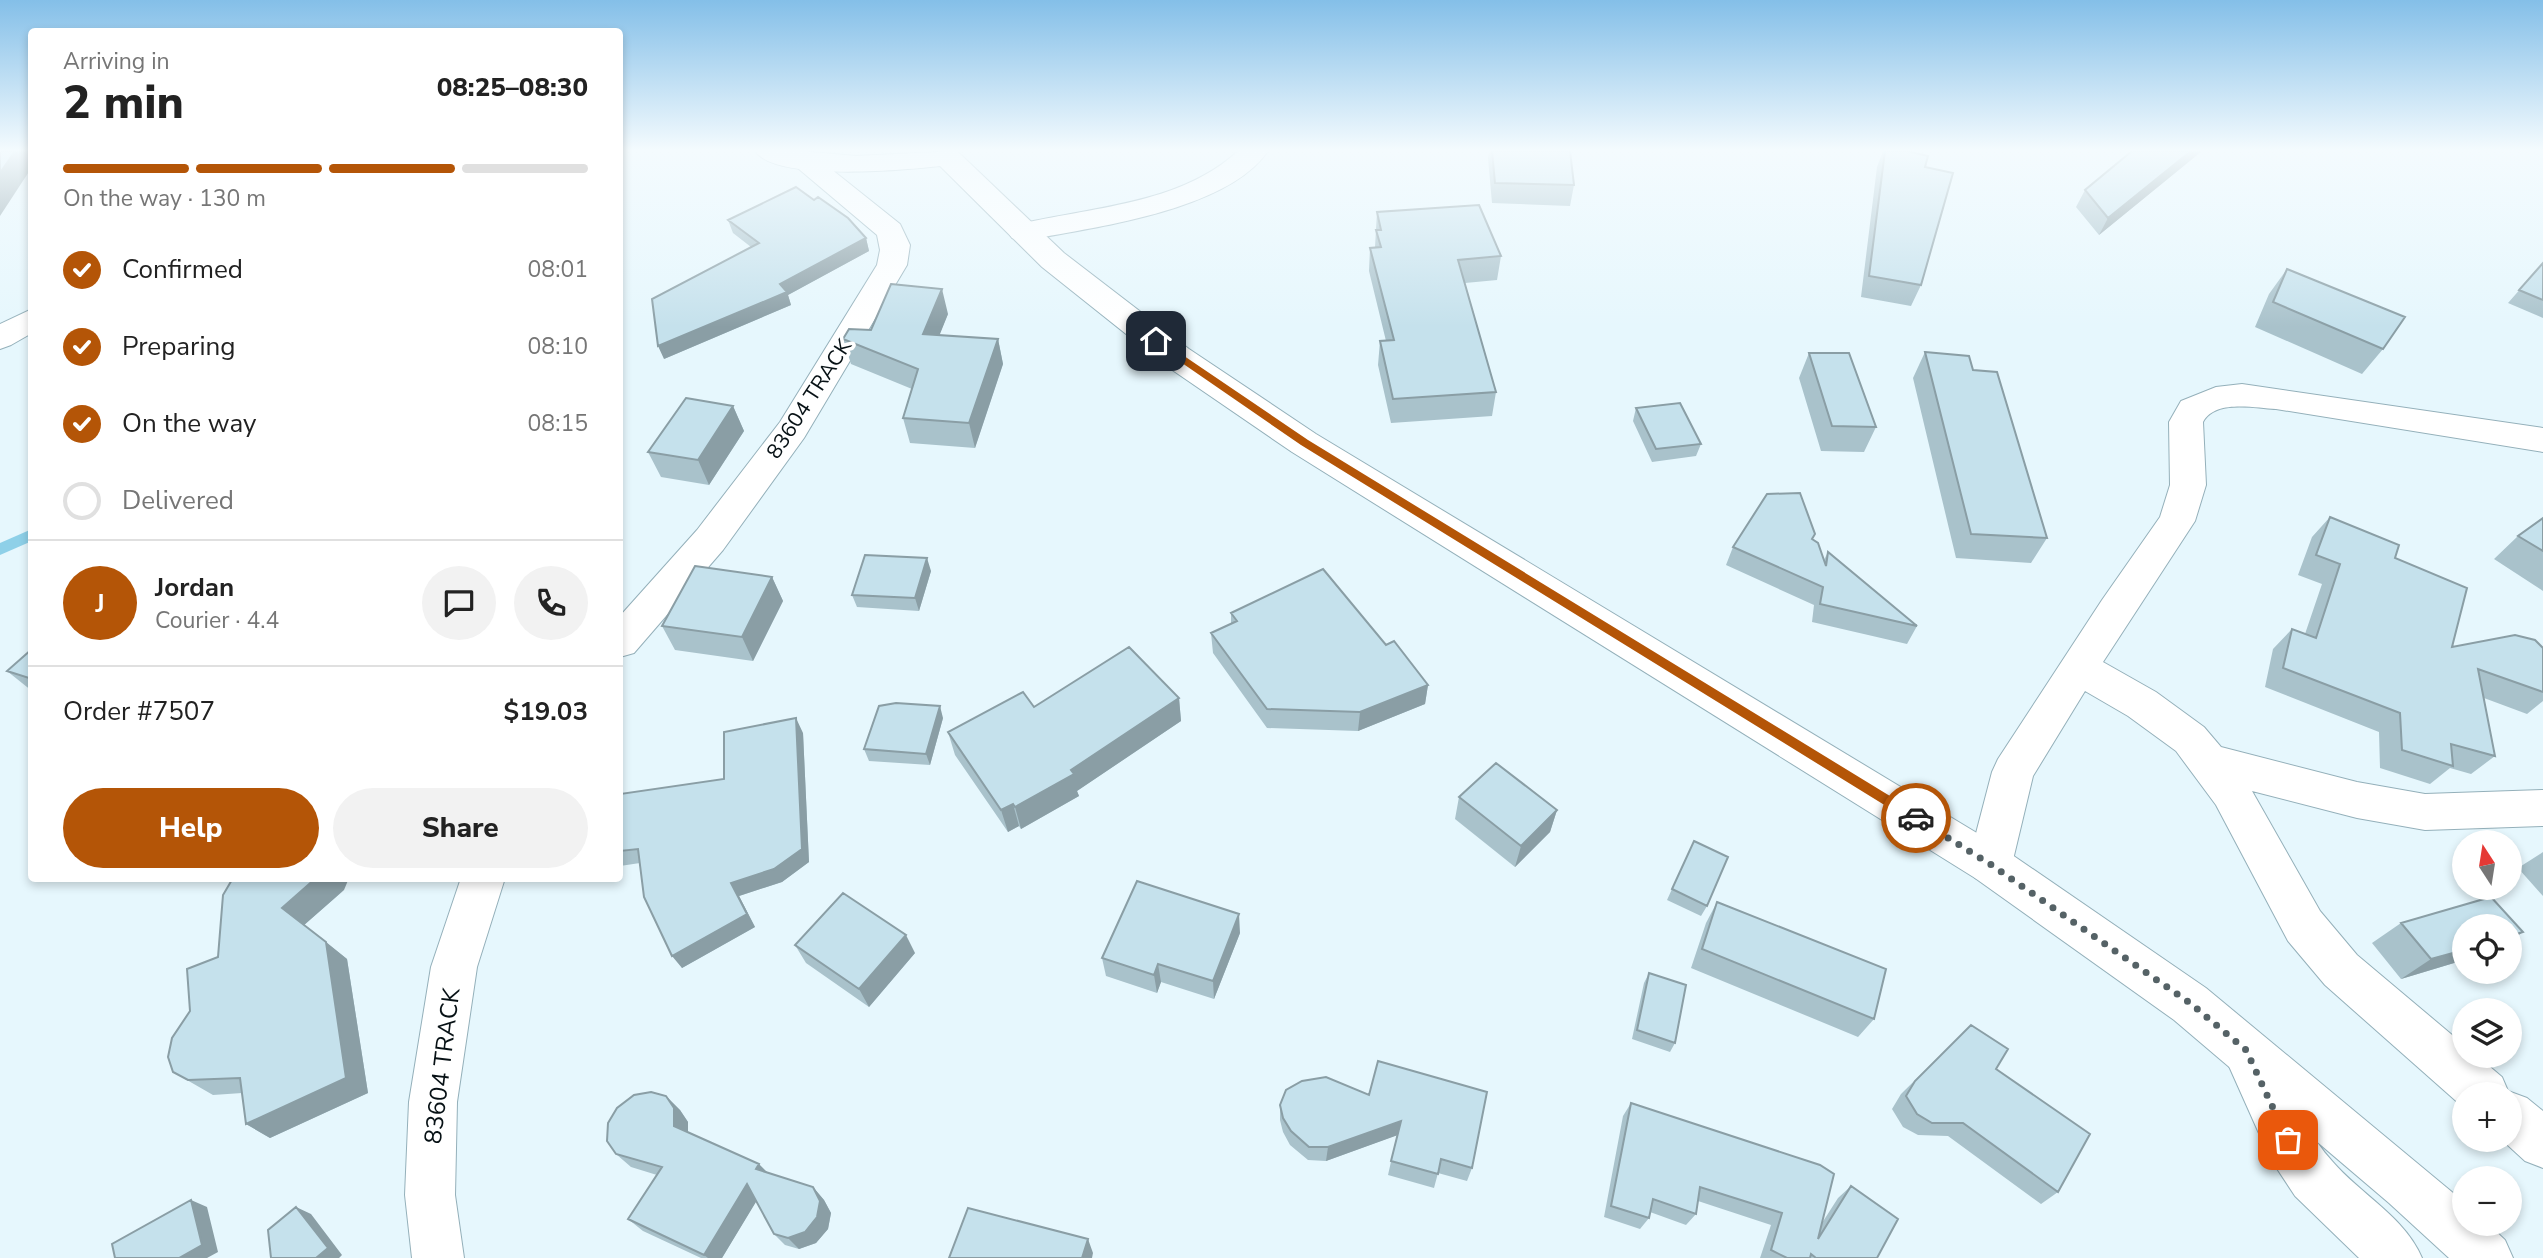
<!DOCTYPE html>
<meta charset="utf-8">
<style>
:root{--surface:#fff;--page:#f2f2f2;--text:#222;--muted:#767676;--line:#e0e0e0;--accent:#b45507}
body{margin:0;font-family:"Nunito Sans",sans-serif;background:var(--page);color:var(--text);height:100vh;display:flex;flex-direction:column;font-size:26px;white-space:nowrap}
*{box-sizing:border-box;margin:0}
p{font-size:23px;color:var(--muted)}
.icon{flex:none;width:38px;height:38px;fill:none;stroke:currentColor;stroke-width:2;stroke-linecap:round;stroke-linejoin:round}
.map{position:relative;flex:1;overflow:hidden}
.drawer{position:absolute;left:28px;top:28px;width:595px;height:854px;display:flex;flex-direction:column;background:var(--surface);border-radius:7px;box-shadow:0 4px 10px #0003}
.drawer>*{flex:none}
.needle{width:46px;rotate:348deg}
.tools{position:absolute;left:2452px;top:830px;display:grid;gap:14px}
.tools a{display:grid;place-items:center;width:70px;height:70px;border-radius:50%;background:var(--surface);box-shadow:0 4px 10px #0003;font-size:35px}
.pin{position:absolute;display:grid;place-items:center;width:60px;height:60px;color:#fff;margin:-30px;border-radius:14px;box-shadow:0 4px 10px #0006}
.courier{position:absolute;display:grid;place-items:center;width:70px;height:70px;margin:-35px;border:5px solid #b45507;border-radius:50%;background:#fff;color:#222;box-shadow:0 2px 9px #0007}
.headline em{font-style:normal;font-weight:800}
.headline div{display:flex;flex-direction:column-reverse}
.headline{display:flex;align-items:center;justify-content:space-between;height:119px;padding:0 35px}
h1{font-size:46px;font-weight:800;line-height:52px}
.bar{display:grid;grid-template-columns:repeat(4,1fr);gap:10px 7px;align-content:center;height:84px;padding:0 35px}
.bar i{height:9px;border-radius:5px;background:var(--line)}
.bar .active{background:var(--accent)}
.bar p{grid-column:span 4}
.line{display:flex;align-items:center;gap:18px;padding:0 35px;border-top:2px solid var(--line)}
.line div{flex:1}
.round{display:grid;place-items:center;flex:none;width:74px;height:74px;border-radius:37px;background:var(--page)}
ol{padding:0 35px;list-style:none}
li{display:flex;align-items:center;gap:21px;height:77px}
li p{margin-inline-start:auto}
li .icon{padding:7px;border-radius:50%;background:var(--accent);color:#fff;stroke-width:4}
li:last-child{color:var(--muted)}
li i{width:38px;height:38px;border:4px solid var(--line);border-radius:50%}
.primary-button{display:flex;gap:14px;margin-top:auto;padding:14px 35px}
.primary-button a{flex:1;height:80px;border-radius:42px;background:var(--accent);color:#fff;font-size:28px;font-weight:800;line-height:80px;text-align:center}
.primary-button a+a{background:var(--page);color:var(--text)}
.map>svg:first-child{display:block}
</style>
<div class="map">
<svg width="2543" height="1258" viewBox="0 0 2543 1258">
<rect width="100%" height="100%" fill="#e6f7fd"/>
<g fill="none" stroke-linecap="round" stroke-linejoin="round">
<path fill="#8ed0e8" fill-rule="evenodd" d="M32,529V541L0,555V543Z"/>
<defs>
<path id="street" d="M803,151L811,153L900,224L910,245L907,265L804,438L723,550L634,653L620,657V616L697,530L780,422L877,265L880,250L877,235L787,159L791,153Z
M1238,151H1268C1226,212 1092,227 1023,241L1012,238L1008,232L1012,226C1087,207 1179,206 1238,151Z
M32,309V333L11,345L0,349V324Z
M2242,384L2543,428V452L2276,409C2255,408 2215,399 2203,422L2206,485L2195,521L2103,662L2156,692L2204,727L2221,747L2357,782L2425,794L2543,790V826L2425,830L2357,818L2252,791L2320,911L2357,955L2464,1045V1055H2476L2502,1077L2508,1091L2527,1098L2543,1111V1168L2525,1161L2501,1139H2510V1094H2464V1108L2325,985L2288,941L2216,805L2176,751L2128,716L2085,691L2033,776L2012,864L2005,878L1990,883L1975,878L1968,864L1992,772L1998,759L2102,600L2160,517L2170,485L2169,422L2181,401L2216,387Z
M461,878H505L477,967L457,1102L455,1195L464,1258H412L405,1195L409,1102L431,967Z
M2248,1032L2265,1039C2285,1079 2301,1127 2332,1161C2360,1194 2405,1217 2422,1258H2359L2295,1196L2270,1158L2224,1055L2231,1039Z"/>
<path id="secondary" d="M755,151H801L856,156L957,151L1064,253L1189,349L1316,434L2005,850L2206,988L2464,1202V1223H2487L2505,1240L2513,1258H2449L2389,1203L2174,1020L1975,878L1292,452L1165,365L1042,267L940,166C905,170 776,182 755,151Z"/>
</defs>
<use href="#street" stroke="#94b0ba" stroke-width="2"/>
<use href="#secondary" stroke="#94b0ba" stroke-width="2"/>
<use href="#street" fill="#fff" fill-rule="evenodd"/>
<use href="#secondary" fill="#fff" fill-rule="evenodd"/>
</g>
<path fill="#a9c2cb" d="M1489,151H1570L1574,185L1570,206L1492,203L1488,158Z
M1883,151H1907L1925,167L1921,285L1911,306L1861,297L1877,167Z
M2202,151L2099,235L2076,207L2085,190Z
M1377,212L1501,256L1497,280L1465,283L1496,392L1492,416L1391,423L1378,365L1380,341H1386L1369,271L1370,248L1375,247Z
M728,220L866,238L869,251L788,295L791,305L664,359L751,247L733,233Z
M2543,263V318L2508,303Z
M2287,269L2383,349L2362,374L2255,327L2269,294Z
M948,314L939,335L998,339L1003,364L975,448L910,443L903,418L912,389L851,364L843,339L871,330Z
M1925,352L1973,370L2047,538L2031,563L1956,558L1913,378Z
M1809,353L1876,427L1864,452L1821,451L1799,378Z
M733,406L744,431L709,485L661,477L648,452Z
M1636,408L1701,444L1696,456L1652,462L1633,421Z
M2330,517L2395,558L2452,647L2543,648V701L2527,714L2484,698L2495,756L2471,774L2450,768L2430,784L2380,768L2379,732L2265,687L2273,649L2292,629L2305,634L2322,584L2298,575L2312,537Z
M2543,518V591L2494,559L2518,536Z
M1813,539L1824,560L1828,552L1917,626L1907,644L1812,622L1814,605L1726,565L1733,547Z
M931,571L919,611L857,607L852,595Z
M772,577L783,601L753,661L675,650L662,626Z
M1231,613L1386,645L1428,685L1425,704L1358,731L1267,728L1213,653L1211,633L1231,624Z
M32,649V691L7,671Z
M1179,698L1181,721L1077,791L1079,796L1021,829L1019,826L1008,832L955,755L948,732L1034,707Z
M943,718L930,765L869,761L864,749Z
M803,733L809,862L782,882L739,896L755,927L682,968L640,863L620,866V794L724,779Z
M1459,797L1557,810L1550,832L1515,867L1455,819Z
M1694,841L1707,906L1701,916L1667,900Z
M2543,852V896L2518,868Z
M344,890L304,925L347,959L368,1093L270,1138L246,1124L242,1093L213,1095L173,1072L190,1011Z
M1717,902L1874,1019L1858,1037L1691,968L1706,923Z
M2401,923L2464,926V960L2401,979L2372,943Z
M1240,933L1214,999L1161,982L1157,993L1106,976L1102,958Z
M795,945L915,953L869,1007L806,963Z
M1649,973L1675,1043L1670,1052L1632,1039L1644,983Z
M1971,1025L1996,1069L2058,1192L2041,1204L1948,1136L1918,1135L1903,1127L1892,1109L1901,1094Z
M1302,1081L1472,1168L1467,1181L1438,1173L1434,1188L1388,1175L1397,1135L1326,1161L1308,1160L1290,1145L1283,1132L1280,1120V1105Z
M666,1096L680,1110L688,1122V1132L768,1173L813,1187L824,1200L831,1213L828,1229L816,1243L799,1249L785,1245L774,1234L756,1201L722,1258H701L643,1231L628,1219L657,1175L631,1167L616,1154Z
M1631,1103L1822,1223L1838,1198L1851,1186L1877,1258H1760L1771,1225L1698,1201L1696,1214L1686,1225L1650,1212L1649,1218L1640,1229L1604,1217L1623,1116Z"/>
<path fill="#8a9ea5" d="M15,151H32V167L0,216V173Z
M2191,151H2202L2099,235L2108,218Z
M866,238L869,251L788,295L791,305L664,359L658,346L780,284Z
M942,289L948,314L930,359L923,334Z
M998,339L1003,364L975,448L969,423Z
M733,406L744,431L709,485L698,460Z
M927,558L931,571L919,611L915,598Z
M772,577L783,601L753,661L742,637Z
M1428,685L1425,704L1358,731L1360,712Z
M1179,698L1181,721L1077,791L1079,796L1021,829L1015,807Z
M940,706L943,718L930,765L926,754Z
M796,718L803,733L809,862L782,882L739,896L755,927L682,968L672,956L731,883Z
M1013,804L1019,826L1008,832L1001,810Z
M1557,810L1550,832L1515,867L1521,846Z
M316,878H349L344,890L303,926L282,908Z
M1239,914L1240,933L1214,999L1213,981Z
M2523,932L2510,941V936Z
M906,935L915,953L869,1007L859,989Z
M326,942L347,959L368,1093L270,1138L246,1124Z
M2464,950V960L2401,979L2431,959Z
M1158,964L1161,982L1157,993L1154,975Z
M666,1096L680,1110L688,1122V1139L674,1126Z
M1401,1121L1398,1135L1326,1161L1328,1147Z
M759,1164L771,1176L756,1169Z
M747,1184L759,1197L722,1258H708L704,1255Z
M813,1187L824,1200L831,1213L828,1229L816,1243L799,1249L788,1238Z
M191,1200L207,1207L218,1252L207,1258H179Z
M296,1207L311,1214L342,1255L339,1258H316Z
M1088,1239L1093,1253L1092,1258H1082Z"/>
<path fill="#c5e1ec" stroke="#8a9ea5" stroke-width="2" d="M0,151H15L0,173Z
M1492,151H1570L1574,185L1495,183Z
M1885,151H1907L1928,156L1925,167L1953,173L1921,285L1869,276Z
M2132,151H2191L2108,218L2085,190Z
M796,187L814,200L818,197L848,218L866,238L780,284L787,292L658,346L652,299L759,243L728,220Z
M1479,205L1501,256L1458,260L1496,392L1393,399L1380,341L1394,340L1370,248L1381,247L1376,230H1381L1377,212Z
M2543,263V300L2519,290Z
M2287,269L2405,317L2383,349L2273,302Z
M891,284L942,289L923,334L998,339L969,423L903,418L918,369L843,339L849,329L871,330Z
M1925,352L1969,356L1973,370L1997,372L2047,538L1971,534Z
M1809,353H1849L1876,427L1832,426Z
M686,398L733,406L698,460L648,452Z
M1680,403L1701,444L1656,449L1636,408Z
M1800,493L1815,534L1812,539L1818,543L1826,566L1828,552L1917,626L1820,604L1823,587L1733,547L1767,494Z
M2330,517L2399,545L2395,558L2467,588L2452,647L2515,635L2535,640L2543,648V692L2478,669L2495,756L2451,744L2453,766L2402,750L2400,713L2283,668L2292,629L2316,638L2340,564L2316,555Z
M2543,518V551L2518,536Z
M865,555L927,558L915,598L852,595Z
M695,566L772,577L742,637L662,626Z
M1323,569L1386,645L1394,641L1428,685L1360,712L1267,709L1211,633L1237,621L1231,613Z
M1129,647L1179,698L1071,770L1074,774L1015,807L1013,804L1001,810L948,732L1023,692L1034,707Z
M32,649V679L7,671Z
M896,703L940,706L926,754L864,749L879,706Z
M796,718L802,849L774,869L731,883L747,914L672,956L644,897L638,849L620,851V794L724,779V732Z
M1496,763L1557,810L1521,846L1459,797Z
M1694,841L1728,857L1707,906L1672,889Z
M233,878H316L282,908L326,942L346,1078L246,1124L240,1078L188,1080L173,1072L168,1057L172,1038L190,1011L187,969L218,957L223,895Z
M1137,881L1239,914L1213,981L1158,964L1154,975L1102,958Z
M843,893L906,935L859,989L795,945Z
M2491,897L2523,932L2510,936V926H2464V950L2431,959L2401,923Z
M1717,902L1886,969L1874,1019L1702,949Z
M1649,973L1686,985L1675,1043L1637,1030Z
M1971,1025L2008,1049L1996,1069L2090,1134L2058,1192L1963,1123H1932L1917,1114L1906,1096L1915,1081Z
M1378,1061L1487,1092L1472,1168L1441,1159L1438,1174L1391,1161L1401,1121L1328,1147H1309L1291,1131L1283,1118L1280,1105L1286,1090L1302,1081L1326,1077L1369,1095Z
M651,1092L666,1096L674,1108V1126L759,1164L756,1169L813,1187L820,1201L817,1217L805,1232L788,1238L774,1234L747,1184L704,1255L628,1219L662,1167L616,1154L607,1141L608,1123L617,1108L634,1095Z
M1631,1103L1820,1165L1834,1174L1818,1239L1851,1186L1898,1219L1877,1258H1816L1811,1254L1810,1258H1787L1771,1250L1782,1213L1700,1187L1696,1214L1653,1199L1649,1218L1611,1206Z
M191,1200L202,1245L179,1258H115L112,1244Z
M296,1207L328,1248L316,1258H271L268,1230Z
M968,1208L1088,1239L1082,1258H949Z"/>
<linearGradient id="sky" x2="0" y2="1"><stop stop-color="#84bfe8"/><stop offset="0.46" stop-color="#f4fbfe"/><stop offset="1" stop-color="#f4fbfe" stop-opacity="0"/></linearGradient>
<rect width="2543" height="327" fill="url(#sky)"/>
<path fill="#b45507" d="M1153,339H1159L1308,440L1921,815V822H1912L1301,445L1153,343Z"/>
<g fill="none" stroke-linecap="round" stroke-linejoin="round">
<path stroke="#556266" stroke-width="7" stroke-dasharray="0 12.6" d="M1916,818L1990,864L2190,1003L2246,1050L2288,1140"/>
</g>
<g text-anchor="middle" stroke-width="7" stroke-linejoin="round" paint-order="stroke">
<g font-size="21" fill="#071115" stroke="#fff">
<text transform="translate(809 399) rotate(-57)" y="7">83604 TRACK</text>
</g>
<g font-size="24" fill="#071115" stroke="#fff">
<text transform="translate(442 1066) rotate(-83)" y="8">83604 TRACK</text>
</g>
</g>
</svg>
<div class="tools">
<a><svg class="needle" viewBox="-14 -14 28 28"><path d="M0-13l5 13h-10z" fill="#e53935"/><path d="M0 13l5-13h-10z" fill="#767676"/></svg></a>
<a><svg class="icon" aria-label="locate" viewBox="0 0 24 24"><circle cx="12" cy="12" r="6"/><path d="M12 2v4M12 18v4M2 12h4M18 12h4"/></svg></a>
<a><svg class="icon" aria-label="layers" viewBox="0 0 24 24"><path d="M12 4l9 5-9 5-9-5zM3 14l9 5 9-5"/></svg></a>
<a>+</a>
<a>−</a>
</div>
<div class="pin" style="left:2288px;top:1140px;background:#ea580c"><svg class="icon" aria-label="bag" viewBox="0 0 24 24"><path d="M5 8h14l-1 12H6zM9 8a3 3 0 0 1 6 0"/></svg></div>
<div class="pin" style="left:1156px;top:341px;background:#1f2937"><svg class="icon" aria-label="home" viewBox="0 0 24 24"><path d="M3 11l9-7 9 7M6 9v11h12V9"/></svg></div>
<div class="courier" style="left:1916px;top:818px"><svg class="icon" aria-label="car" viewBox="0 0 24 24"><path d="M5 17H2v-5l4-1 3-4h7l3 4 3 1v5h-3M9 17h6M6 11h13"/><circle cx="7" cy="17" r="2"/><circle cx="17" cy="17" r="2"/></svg></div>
<section class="drawer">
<div class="headline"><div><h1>2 min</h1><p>Arriving in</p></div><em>08:25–08:30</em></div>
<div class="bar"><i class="active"></i><i class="active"></i><i class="active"></i><i></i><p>On the way · 130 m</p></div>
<ol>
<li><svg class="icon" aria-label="check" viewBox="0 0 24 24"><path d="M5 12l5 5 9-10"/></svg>Confirmed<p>08:01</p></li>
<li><svg class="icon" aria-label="check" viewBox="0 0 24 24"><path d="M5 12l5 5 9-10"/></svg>Preparing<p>08:10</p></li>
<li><svg class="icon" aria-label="check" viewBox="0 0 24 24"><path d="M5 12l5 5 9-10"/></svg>On the way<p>08:15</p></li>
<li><i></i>Delivered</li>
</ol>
<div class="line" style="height:126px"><b class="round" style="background:var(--accent);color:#fff">J</b><div><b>Jordan</b><p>Courier · 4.4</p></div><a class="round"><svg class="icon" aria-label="chat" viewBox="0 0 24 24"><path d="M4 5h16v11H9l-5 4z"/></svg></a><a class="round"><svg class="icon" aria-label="phone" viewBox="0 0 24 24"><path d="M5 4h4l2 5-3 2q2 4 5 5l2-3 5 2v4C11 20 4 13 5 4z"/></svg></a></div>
<div class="line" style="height:91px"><div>Order #7507</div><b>$19.03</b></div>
<div class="primary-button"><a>Help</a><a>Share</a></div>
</section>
</div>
